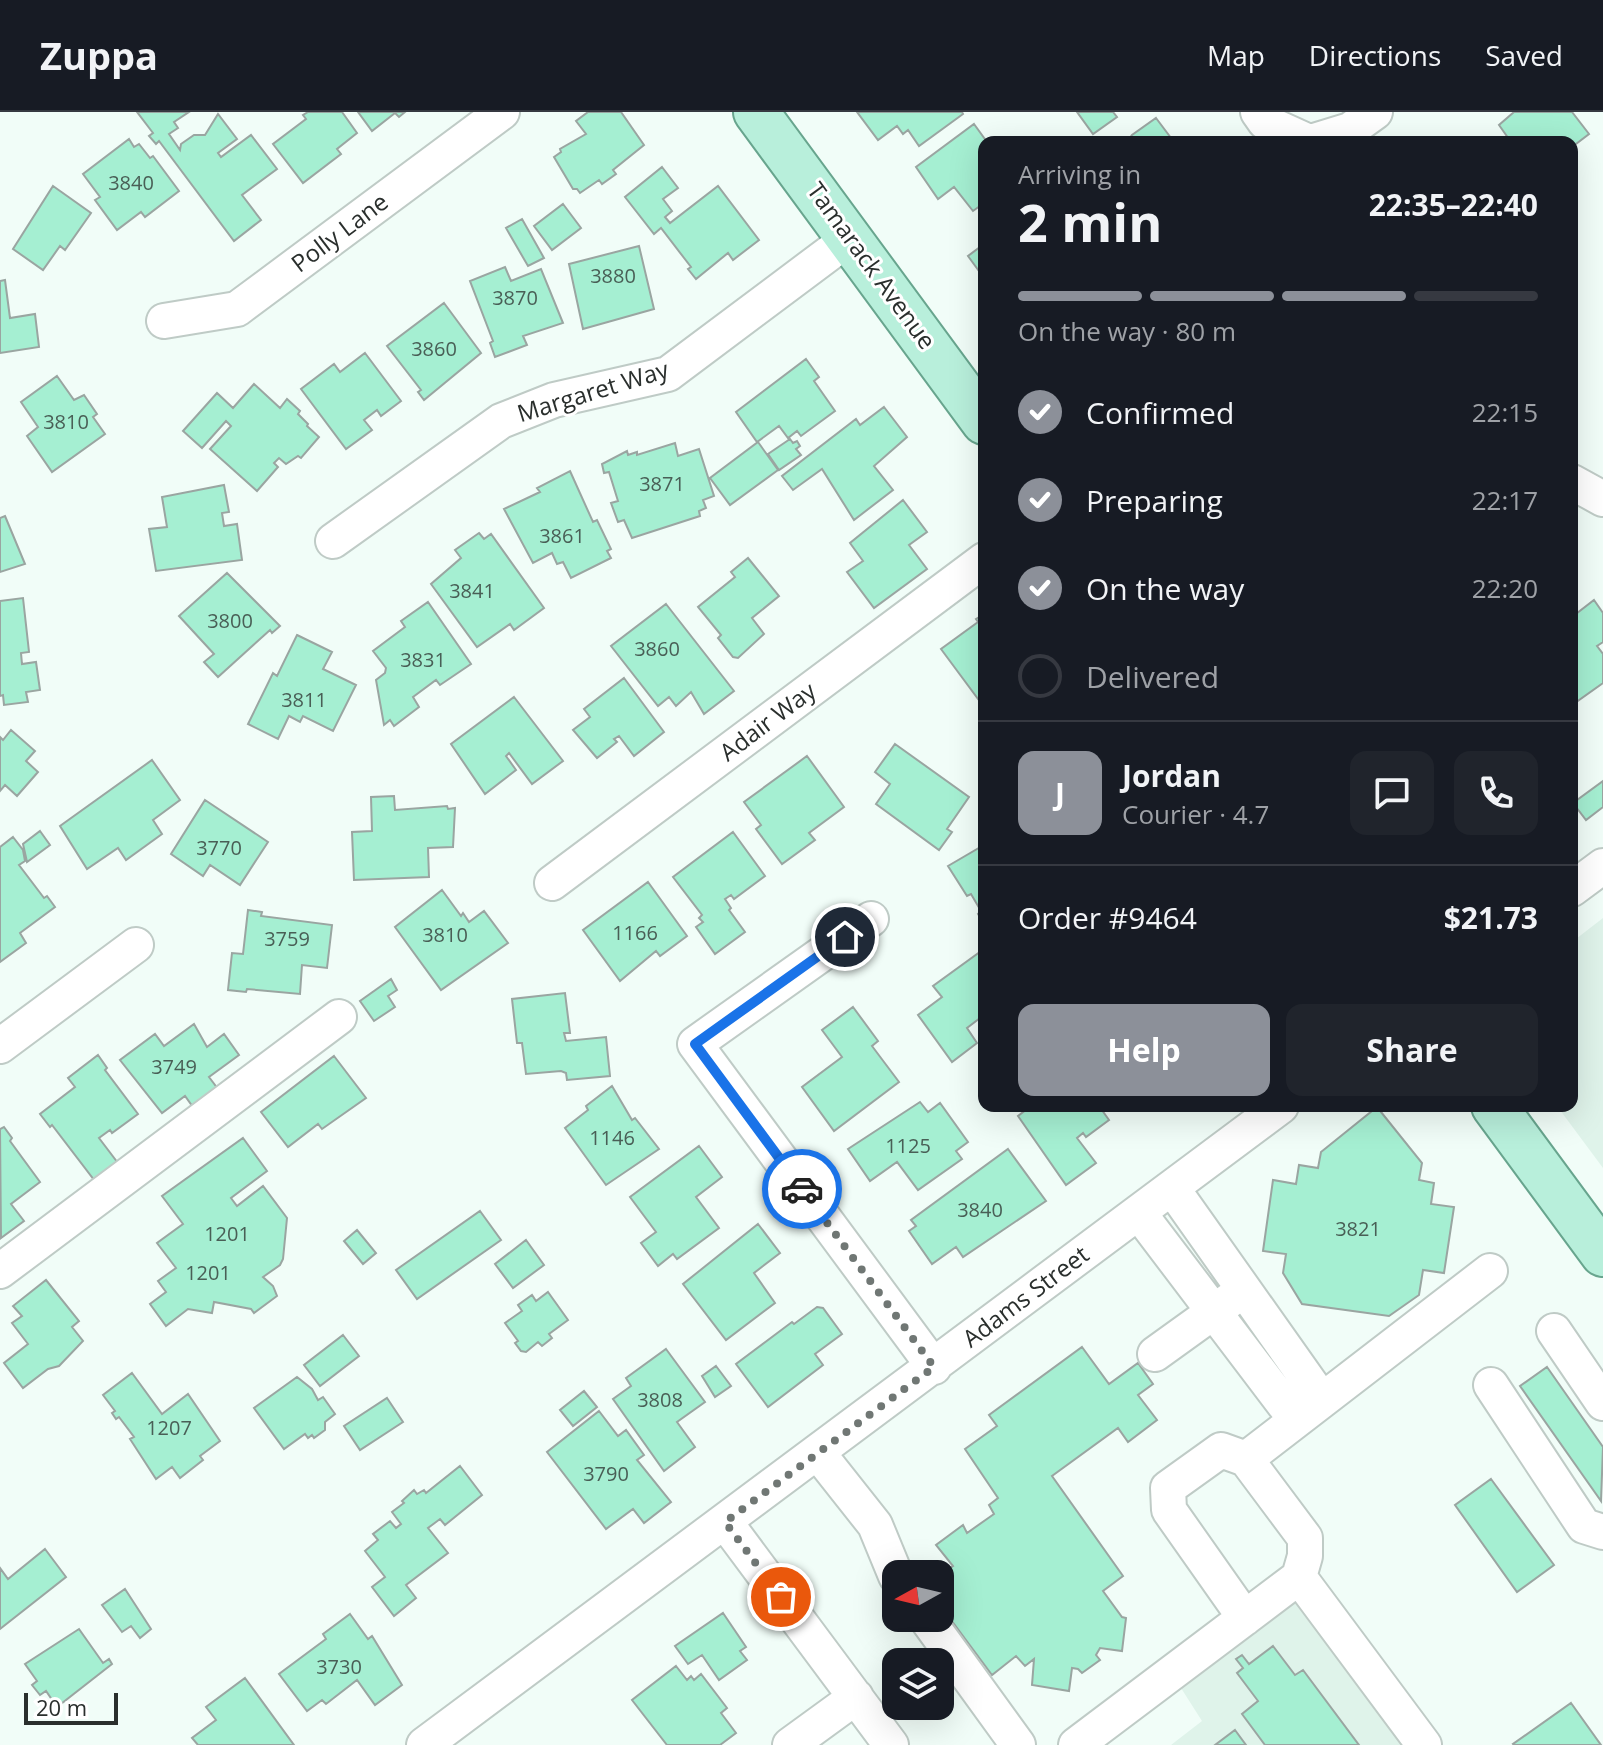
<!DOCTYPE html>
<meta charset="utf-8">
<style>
:root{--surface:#171b24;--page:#20242c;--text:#f1f3f6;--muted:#9ea1a6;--line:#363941;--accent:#8c9099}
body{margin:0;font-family:"Open Sans",sans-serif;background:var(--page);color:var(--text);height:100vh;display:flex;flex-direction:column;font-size:30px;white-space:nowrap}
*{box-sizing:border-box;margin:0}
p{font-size:26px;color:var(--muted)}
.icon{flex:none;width:44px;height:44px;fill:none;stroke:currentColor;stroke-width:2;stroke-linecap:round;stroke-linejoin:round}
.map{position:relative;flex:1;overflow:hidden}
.details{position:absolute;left:978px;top:24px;width:600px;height:976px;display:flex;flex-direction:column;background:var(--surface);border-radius:16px;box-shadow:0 8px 32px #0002}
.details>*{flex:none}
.needle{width:52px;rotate:262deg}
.controls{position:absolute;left:882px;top:1448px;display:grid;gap:16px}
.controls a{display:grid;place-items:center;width:72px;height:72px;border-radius:16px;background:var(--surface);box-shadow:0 8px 32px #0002;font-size:40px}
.scale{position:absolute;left:24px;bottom:20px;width:94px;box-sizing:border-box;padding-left:8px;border:4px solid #2a2f2d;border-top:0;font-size:22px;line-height:28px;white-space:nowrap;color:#2a2f2d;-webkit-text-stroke:6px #fff;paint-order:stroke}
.pin{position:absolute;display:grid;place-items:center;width:68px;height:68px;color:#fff;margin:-34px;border:4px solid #fff;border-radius:50%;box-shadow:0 2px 8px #0007}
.courier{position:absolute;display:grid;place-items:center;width:80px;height:80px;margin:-40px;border:6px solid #1a73e8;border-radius:50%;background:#fff;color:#222;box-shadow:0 2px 10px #0007}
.overview em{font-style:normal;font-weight:700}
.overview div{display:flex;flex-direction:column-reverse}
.overview{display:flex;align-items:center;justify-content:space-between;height:136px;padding:0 40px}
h1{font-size:52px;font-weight:700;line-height:60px}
.bar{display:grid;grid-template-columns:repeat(4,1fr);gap:12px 8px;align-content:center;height:96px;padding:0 40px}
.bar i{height:10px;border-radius:6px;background:var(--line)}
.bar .active{background:var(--accent)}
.bar p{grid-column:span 4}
.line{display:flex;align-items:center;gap:20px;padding:0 40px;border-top:2px solid var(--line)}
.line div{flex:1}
.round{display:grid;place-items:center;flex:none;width:84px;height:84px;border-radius:16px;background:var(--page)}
ol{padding:0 40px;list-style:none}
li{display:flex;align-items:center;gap:24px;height:88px}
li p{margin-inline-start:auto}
li .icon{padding:8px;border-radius:50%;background:var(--accent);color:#fff;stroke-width:4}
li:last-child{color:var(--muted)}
li i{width:44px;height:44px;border:4px solid var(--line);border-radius:50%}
.action{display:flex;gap:16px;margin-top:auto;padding:16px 40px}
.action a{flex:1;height:92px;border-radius:16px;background:var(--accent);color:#fff;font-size:32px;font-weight:700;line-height:92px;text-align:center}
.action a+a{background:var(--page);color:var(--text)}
header{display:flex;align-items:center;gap:48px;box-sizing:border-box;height:112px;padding:0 40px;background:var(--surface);border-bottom:2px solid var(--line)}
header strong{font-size:38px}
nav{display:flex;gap:44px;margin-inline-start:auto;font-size:28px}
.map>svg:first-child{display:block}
</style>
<header>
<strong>Zuppa</strong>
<nav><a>Map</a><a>Directions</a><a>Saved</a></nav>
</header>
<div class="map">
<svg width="1603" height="1633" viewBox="0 0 1603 1633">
<rect width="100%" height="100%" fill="#f1fdf8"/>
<path fill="#dff3ea" d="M1603,806V1056L1557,994H1572V830Z
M1320,1469L1438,1633H1171L1202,1609L1181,1576Z"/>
<path fill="#a5efd2" stroke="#9aa5a1" stroke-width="2" d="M137,0H189L174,10L178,16L169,22L180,38L181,32L194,23H205L218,2L237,27L218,41L221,45L251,23L277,57L242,83L261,108L234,129L159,29L156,32L149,24L153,21Z
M308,0H342L357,21L337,37L341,42L303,71L273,32L306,7L303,3Z
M358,0H405L399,5L395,1L372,19Z
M588,0H621L644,33L613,58L616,62L602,72L599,68L580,81L577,77H573L554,45L561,40L560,37L586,22L576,9Z
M857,0H962L963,2L919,34L908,18L903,22L897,14L878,28Z
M1077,0H1113L1117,5L1093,22Z
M1514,0H1572L1589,22L1572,35V30H1511L1499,13Z
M1156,6L1174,30H1127L1132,23Z
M974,12L987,30H984V91L973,99L954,75L938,87L916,55Z
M129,27L134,35L139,32L150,46L153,44L179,79L145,105L141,100L117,118L95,88L100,85L83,62Z
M662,55L678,76L663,87L672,99L665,105L670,111L718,74L759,128L733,148L728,141L696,167L688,157L691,155L661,116L654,122L625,85Z
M53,74L91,101L65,138L60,134L43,158L13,137Z
M563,92L581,116L552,138L534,114Z
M522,107L544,146L528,154L506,116Z
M984,132V166L968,144Z
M639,134L654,197L583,217L569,152Z
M505,155L511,169L541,157L563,211L523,224L527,233L495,245L490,231L493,229L470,169Z
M5,168L10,206L35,202L39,235L0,241V169Z
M444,191L481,241L424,288L418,280L421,278L387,234Z
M365,241L401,289L381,304L377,298L364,308L372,318L346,337L301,277L334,252L340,260Z
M806,247L819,265L814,269L835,299L801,324L797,319L788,326L779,314L757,330L736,300Z
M57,264L74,288L84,283L97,302L93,305L105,322L52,360L27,324L38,315L21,290Z
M254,272L280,296L287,287L300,299L298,302L308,312L307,314L319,325L301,346L298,344L286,352L279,346L274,351L278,355L257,379L210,337L231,314L226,309L202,336L183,319L217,281L233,296Z
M884,295L907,325L874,354L893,378L854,408L822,357L793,378L782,364L856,307L860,313Z
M790,327L793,331L797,329L800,334L796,337L801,343L779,358L768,342Z
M758,330L778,358L730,393L710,366Z
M675,331L678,344L699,337L714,384L703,388L706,396L699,399L700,404L632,426L624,408L618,410L611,391L618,389L609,360L604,361L602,352L627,339L628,343L637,340V343Z
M570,359L593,410L597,408L611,437L607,439L611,446L571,466L563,450L557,452L552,441L533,451L504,397L540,380L537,376Z
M224,373L229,400L222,401L224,414L237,412L242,448L156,459L149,417L167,415L162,385Z
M903,388L927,420L909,433L927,457L874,496L847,460L863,449L850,431Z
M5,404L25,452L0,460V406Z
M479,421L484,427L491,422L544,496L514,518L510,512L477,535L431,472L461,446L455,438Z
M748,446L779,484L752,506L764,522L738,546L733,545L718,526L721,523L698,495L735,465L731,460Z
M227,461L280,514L272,521L270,518L218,565L204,550L214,542L179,504Z
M23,486L29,540L21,541L22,552L36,550L40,578L26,580L28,590L4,593L3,583L0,584V489Z
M1594,488L1603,501V530L1597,534L1603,542V571L1572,593V505Z
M428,490L471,552L440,573L436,568L413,585L419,595L394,614L390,608L384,613L376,568L385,561L386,556L373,539L405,515L401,509Z
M666,492L734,579L704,602L691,580L676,594L669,585L658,594L611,534Z
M984,502V595L941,537L978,510L976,507Z
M297,523L332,540L323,557L356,573L333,619L303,604L300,610L289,604L278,627L248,612L273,561L277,564Z
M624,566L664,620L634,644L619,624L614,627L617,630L597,646L573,618L590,605L584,597Z
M514,585L563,649L532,672L509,641L506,644L516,658L485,682L451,632Z
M11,618L35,639L26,649L38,660L17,684L5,673L0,679V625L3,628Z
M895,632L969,685L947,717L952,720L939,738L876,692L890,672L875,660Z
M807,644L844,695L809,721L815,728L782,752L756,717L761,713L744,690Z
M152,648L180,688L153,708L162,722L126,748L118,736L87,757L60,714Z
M1603,669V695L1586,708L1573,691Z
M394,684L395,698L447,694L448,697L455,696L453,735L428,736L429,765L354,768L352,720L372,719L371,685Z
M205,688L268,730L240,773L210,753L203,764L171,742Z
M40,719L50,733L27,750L23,732Z
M733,720L765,764L734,787L731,783L725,787L731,796L729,798L745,820L715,842L696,815L703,810L699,806L702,803L673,765Z
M13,725L23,738L25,749L19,753L44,786L47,784L55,795L20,821L26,831L0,850V735Z
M984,733V812L978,802L981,799L971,782L967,784L948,754Z
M648,770L687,824L660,844L656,839L620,869L583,818Z
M442,778L461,804L463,801L469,810L484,799L508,831L441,878L395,815Z
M248,798L262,800L261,804L332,813L327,856L302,853L300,882L247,877L246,880L228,878L232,841L243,842Z
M984,837V903L967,916L977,931L952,950L918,903L942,885L933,874Z
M391,867L397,878L388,884L395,895L374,909L360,889Z
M565,881L570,921H564L566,929L606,925L610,964L567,968L566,961L561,959L526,962L522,931H517L512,887Z
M853,895L878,929L872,934L899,970L834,1019L802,975L842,945L822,918Z
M194,912L207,935L224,922L239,943L209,965L218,977L193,995L185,984L162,1001L120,948L155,922L164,934Z
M98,943L107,956L105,958L138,1002L112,1021L110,1018L99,1026L121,1055L98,1073L52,1013L50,1015L40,1002L75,975L68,966Z
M334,944L366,986L322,1017L318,1012L288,1035L261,1000Z
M612,974L632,1008L635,1006L659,1037L606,1073L565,1016L588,998L586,994Z
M920,990L928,1000L940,991L968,1030L956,1039L962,1047L918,1078L897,1050L870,1069L848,1037Z
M1031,994H1099L1109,1008L1086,1025L1083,1021L1077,1026L1096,1051L1066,1073L1018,1004Z
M1377,995L1422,1051L1419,1068L1434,1071L1431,1092L1454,1095L1444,1161L1423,1158L1419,1183L1389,1204L1302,1192L1283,1161L1286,1142L1263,1139L1273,1068L1296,1072L1299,1053L1318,1056L1321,1040Z
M4,1015L12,1026L10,1029L40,1070L11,1092L24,1109L1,1126L0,1017Z
M243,1026L267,1059L231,1086L237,1094L263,1074L287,1106L283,1147L280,1153L263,1165L273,1174L277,1184L254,1201L251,1197L214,1190L212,1201L188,1197L166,1214L150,1192L166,1180L158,1169L176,1156L157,1131L183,1112L162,1084Z
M699,1034L722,1065L696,1085L719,1116L677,1147L673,1142L658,1154L641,1131L656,1120L630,1085Z
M1008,1037L1046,1089L963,1145L956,1135L932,1152L909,1119L916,1114L911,1108Z
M480,1099L501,1128L417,1187L396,1158Z
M758,1112L780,1141L754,1161L775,1191L726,1228L683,1172Z
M357,1118L376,1141L363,1152L344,1129Z
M526,1128L544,1153L513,1176L495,1152Z
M46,1168L79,1209L72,1215L83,1229L59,1254L48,1257L23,1276L4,1251L28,1232L12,1211L22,1204L13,1194Z
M548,1180L568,1208L549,1222L552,1226L542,1234L538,1230L526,1240L521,1239L515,1231L518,1229L505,1211L522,1199L518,1193L532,1183L536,1189Z
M817,1195L823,1196L842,1222L815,1242L823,1253L768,1295L736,1252L792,1210L794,1212Z
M343,1223L359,1244L320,1274L304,1253Z
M1082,1235L1109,1272L1138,1251L1153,1272L1138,1283L1157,1308L1128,1330L1118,1316L1052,1364L1123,1464L1103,1479L1122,1505L1126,1506L1122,1539L1100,1536L1096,1543L1100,1548L1082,1561L1078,1557L1072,1556L1069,1579L1032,1573L1034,1547L1025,1554L1016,1544L992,1563L940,1493V1463L953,1454L936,1433L963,1413L967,1421L994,1402L989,1393L998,1386L965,1337L997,1314L989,1303Z
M666,1237L705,1290L677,1310L695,1335L664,1359L613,1287L631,1274L626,1266Z
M716,1254L731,1274L715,1285L702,1264Z
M1547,1255L1603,1335L1601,1389L1520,1274Z
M132,1261L162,1302L188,1282L220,1329L200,1344L203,1348L180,1366L172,1355L156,1367L130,1327L134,1325L119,1305L116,1307L112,1301L115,1299L103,1283Z
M297,1265L312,1277L318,1288L323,1285L335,1302L325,1310V1318L314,1326L312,1323L308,1326L305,1322L284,1337L254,1296Z
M584,1279L597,1295L573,1314L560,1298Z
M387,1286L403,1310L360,1338L344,1314Z
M599,1299L618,1324L626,1318L644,1343L637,1348L671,1390L644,1411L633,1397L606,1417L547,1340Z
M460,1354L482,1383L445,1413L440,1407L428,1416L448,1441L406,1473L416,1486L394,1504L372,1475L385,1465L365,1439L378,1428L373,1422L390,1409L396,1416L401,1412L392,1400L404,1391L402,1389L414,1378L417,1382L424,1378L426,1381Z
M1491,1367L1554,1453L1517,1480L1455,1393Z
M45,1437L66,1465L0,1517V1456L8,1467Z
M125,1477L151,1517L140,1526L131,1514L122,1520L102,1493Z
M723,1501L746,1535L740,1539L747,1548L719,1568L702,1543L688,1552L675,1534Z
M350,1502L368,1527L372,1524L402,1573L375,1593L357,1568L326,1592L322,1588L307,1599L279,1562L326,1527L323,1522Z
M79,1517L103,1551L109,1547L112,1552L57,1595L46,1579L40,1583L32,1573L37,1569L25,1552Z
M1273,1534L1295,1563L1303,1558L1359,1633H1265L1242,1602L1258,1589L1237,1561L1243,1556L1236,1547L1242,1543L1249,1552Z
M676,1554L687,1568L691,1564L694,1568L701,1562L727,1596L721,1601L736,1621L720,1633H667L632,1588Z
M245,1566L294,1633H198L192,1626L216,1608L206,1595Z
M1571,1591L1601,1633H1514L1513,1632Z
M1235,1618L1246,1633H1215Z"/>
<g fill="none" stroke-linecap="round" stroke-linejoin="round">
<defs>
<path id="minor" d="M1258,0L1265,10L1309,30
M1311,30L1350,18L1375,0
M164,209L237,197L502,0
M1572,370L1603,387
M333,429L501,309L554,288L668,262L851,125
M552,771L984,448
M1572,777L1603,754
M871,807L695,932L934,1255
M0,934L136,833
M1172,1076L1322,1288
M1139,1101L1296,1308
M0,1159L339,905
M1554,1219L1603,1291
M1155,1242L1230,1188
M1491,1273L1584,1414L1603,1420
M818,1341L875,1413L896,1464
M1246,1347L1490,1159
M725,1410L891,1633
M926,1506L1018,1633
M1245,1506L1169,1398L1168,1376L1221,1338L1246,1347L1305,1426V1444L1299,1465
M424,1633L1281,994
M790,1633L856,1585
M1076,1633L1299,1465L1424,1633"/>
<path id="major" d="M756,0L984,310
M1494,994L1603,1142"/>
</defs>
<use href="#minor" stroke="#bfcbc6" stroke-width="38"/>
<use href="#major" stroke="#68a58e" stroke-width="48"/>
<use href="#minor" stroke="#fff" stroke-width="34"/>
<use href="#major" stroke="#b8efdb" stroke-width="44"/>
</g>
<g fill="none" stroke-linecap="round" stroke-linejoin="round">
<path stroke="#707774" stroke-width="8" stroke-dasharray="0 14.4" d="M781,1485L725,1410L934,1255L802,1077"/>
<path stroke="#1a73e8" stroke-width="10" d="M802,1077L695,932L845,825"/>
</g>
<g text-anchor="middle" stroke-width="6" stroke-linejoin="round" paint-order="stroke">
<g font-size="20" fill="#495f56">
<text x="131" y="78">3840</text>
<text x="613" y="171">3880</text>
<text x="515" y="193">3870</text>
<text x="434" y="244">3860</text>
<text x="66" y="317">3810</text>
<text x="662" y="379">3871</text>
<text x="562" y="431">3861</text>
<text x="472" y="486">3841</text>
<text x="230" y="516">3800</text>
<text x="657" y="544">3860</text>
<text x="423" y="555">3831</text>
<text x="304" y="595">3811</text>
<text x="219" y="743">3770</text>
<text x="635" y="828">1166</text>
<text x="445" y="830">3810</text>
<text x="287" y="834">3759</text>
<text x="174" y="962">3749</text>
<text x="612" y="1033">1146</text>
<text x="908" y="1041">1125</text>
<text x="980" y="1105">3840</text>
<text x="1358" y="1124">3821</text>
<text x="227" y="1129">1201</text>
<text x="208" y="1168">1201</text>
<text x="660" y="1295">3808</text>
<text x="169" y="1323">1207</text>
<text x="606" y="1369">3790</text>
<text x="339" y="1562">3730</text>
</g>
<g font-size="24" fill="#2a2f2d" stroke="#fff">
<text transform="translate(340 121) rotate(-37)" y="8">Polly Lane</text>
<text transform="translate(871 154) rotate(54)" y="8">Tamarack Avenue</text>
<text transform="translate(593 280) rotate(-17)" y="8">Margaret Way</text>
<text transform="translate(768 610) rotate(-37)" y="8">Adair Way</text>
<text transform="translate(1026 1185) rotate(-37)" y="8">Adams Street</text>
</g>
</g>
</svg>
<div class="controls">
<a><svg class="needle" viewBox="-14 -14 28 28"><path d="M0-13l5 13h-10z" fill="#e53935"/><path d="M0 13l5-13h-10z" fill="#9ea1a6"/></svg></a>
<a><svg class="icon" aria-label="layers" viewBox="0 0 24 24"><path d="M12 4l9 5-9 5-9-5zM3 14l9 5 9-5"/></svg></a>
</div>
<div class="scale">20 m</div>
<div class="pin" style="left:781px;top:1485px;background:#ea580c"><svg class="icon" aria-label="bag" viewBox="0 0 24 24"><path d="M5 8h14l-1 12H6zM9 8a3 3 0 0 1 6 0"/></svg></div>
<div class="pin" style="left:845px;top:825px;background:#1f2937"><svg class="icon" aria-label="home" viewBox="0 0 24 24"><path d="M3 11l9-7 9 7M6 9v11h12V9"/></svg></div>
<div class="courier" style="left:802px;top:1077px"><svg class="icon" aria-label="car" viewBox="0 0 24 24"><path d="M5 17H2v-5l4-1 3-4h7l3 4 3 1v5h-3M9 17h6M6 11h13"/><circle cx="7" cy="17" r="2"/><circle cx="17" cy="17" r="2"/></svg></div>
<section class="details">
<div class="overview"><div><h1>2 min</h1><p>Arriving in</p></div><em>22:35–22:40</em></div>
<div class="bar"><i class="active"></i><i class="active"></i><i class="active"></i><i></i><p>On the way · 80 m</p></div>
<ol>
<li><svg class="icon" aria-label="check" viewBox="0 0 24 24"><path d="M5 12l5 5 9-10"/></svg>Confirmed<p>22:15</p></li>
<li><svg class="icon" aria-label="check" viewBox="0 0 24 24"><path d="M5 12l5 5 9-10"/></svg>Preparing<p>22:17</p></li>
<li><svg class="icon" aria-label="check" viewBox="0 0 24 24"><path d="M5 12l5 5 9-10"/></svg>On the way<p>22:20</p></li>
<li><i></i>Delivered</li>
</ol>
<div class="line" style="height:144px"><b class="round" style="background:var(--accent);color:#fff">J</b><div><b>Jordan</b><p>Courier · 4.7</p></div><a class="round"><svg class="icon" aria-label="chat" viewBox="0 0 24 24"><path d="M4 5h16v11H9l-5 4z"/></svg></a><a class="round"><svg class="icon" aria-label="phone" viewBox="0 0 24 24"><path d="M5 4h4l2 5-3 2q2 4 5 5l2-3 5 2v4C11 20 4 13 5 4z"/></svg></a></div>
<div class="line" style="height:104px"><div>Order #9464</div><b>$21.73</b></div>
<div class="action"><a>Help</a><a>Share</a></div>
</section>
</div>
